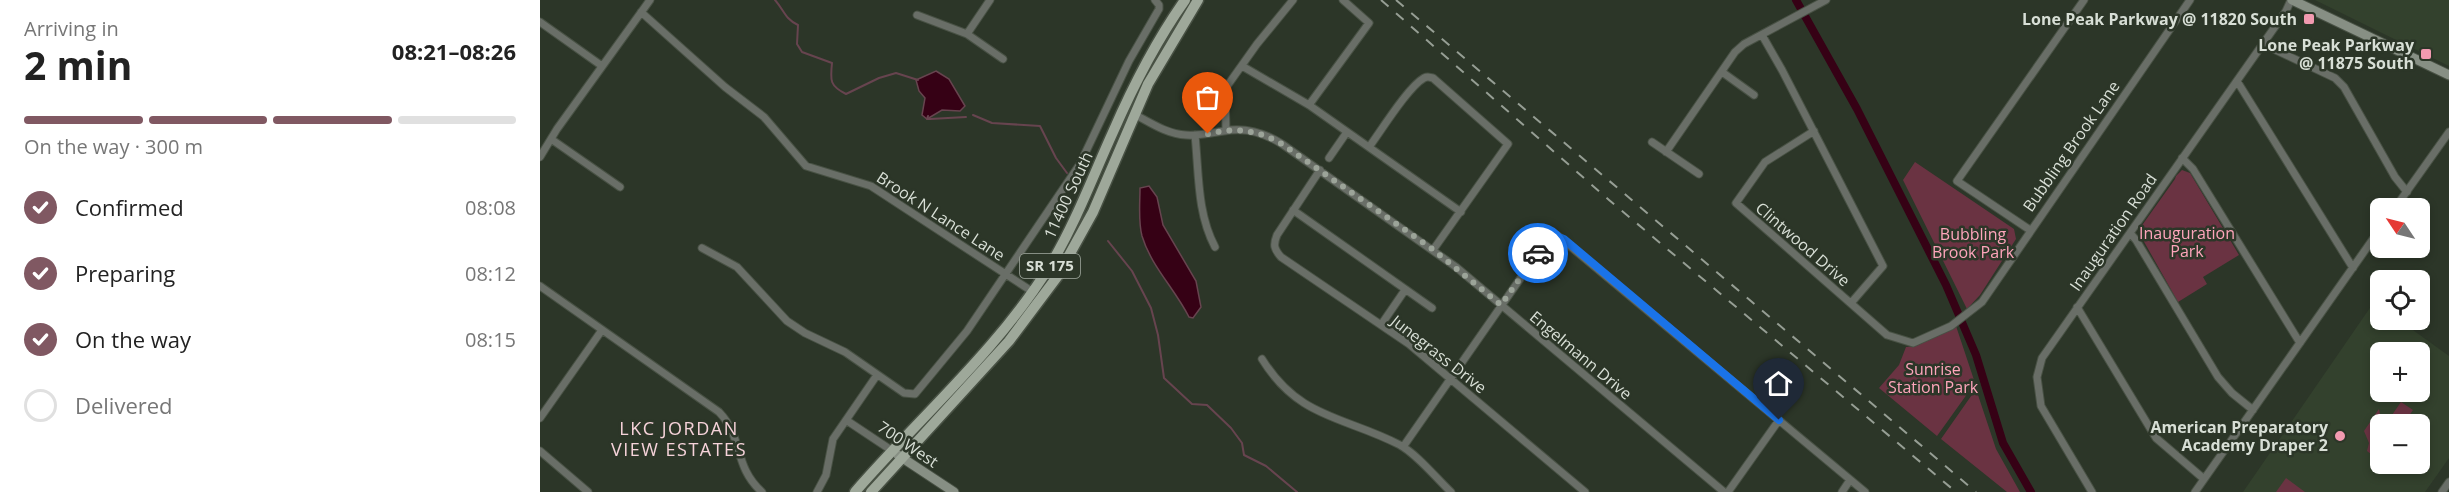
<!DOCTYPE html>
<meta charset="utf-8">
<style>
:root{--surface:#fff;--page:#f2f2f2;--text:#222;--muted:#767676;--line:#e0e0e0;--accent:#805862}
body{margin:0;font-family:"Open Sans",sans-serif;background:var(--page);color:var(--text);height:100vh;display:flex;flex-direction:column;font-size:22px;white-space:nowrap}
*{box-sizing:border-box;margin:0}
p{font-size:20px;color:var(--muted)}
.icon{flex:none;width:33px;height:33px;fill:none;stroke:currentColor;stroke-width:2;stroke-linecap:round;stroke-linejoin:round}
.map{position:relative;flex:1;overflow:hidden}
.sheet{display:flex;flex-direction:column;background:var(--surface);width:540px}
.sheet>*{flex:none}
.needle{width:39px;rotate:305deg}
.buttons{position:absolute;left:1830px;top:198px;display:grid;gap:12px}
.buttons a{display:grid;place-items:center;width:60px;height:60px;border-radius:9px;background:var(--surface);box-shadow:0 3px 9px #0003;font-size:30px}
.pin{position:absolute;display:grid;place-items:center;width:51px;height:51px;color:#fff;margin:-62px -26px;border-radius:50% 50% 50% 0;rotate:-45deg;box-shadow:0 0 6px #0007}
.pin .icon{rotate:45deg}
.courier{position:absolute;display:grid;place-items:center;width:60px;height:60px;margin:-30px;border:4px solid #1a73e8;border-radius:50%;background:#fff;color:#222;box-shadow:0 2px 8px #0007}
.summary em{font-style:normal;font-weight:700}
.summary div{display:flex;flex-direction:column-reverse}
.summary{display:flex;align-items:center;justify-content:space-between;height:102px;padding:0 24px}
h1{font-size:39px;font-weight:700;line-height:45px}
.bar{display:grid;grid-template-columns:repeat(4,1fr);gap:9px 6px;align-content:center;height:72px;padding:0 24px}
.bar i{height:8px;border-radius:4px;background:var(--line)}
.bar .on{background:var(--accent)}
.bar p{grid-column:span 4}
ol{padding:0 24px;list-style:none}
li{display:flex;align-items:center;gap:18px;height:66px}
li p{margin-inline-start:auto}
li .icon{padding:6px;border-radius:50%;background:var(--accent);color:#fff;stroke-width:4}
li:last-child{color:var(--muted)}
li i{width:33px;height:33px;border:3px solid var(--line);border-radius:50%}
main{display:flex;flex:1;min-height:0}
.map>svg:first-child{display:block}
</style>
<main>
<section class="sheet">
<div class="summary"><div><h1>2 min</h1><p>Arriving in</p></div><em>08:21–08:26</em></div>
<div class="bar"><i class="on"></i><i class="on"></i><i class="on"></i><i></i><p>On the way · 300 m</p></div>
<ol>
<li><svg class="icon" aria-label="check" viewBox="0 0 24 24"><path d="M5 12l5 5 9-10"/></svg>Confirmed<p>08:08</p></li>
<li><svg class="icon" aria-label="check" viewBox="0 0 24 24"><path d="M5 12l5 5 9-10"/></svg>Preparing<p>08:12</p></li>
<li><svg class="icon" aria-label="check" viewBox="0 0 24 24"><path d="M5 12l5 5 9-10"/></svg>On the way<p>08:15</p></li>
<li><i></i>Delivered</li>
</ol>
</section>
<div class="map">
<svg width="1909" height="492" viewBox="0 0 1909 492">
<rect width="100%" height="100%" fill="#2c3628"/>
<path fill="#33412d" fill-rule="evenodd" d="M1775,0H1909V66Z
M1834,302L1840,307V320H1859L1909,356V458L1885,492H1703ZM1840,352H1880V392H1840ZM1840,424H1880V464H1840Z"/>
<path fill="#6a3342" d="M1375,162L1474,229L1476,239L1440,295L1427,309L1363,180Z
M1642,170L1650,173L1699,255L1663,277L1667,284L1638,302L1598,231L1635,179L1636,176Z
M1416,326L1435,383L1397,436L1339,388L1359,365L1366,347L1376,346Z
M1436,389L1456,449L1480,492H1467L1401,439Z
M1861,402L1873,410L1864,423L1852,415Z
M1839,409L1842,424L1838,435L1840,442V461L1827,451L1829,443L1824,431Z
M1746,478L1765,492H1736Z"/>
<path fill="#360115" stroke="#67444f" stroke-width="1.5" d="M396,71L409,79L425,106L420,111L402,110L387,119L382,115L385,98L379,91L376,80Z
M609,186L617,197L623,225L656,281L661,307L653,318L649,317C635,289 611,266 602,236C598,221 600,203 600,188Z"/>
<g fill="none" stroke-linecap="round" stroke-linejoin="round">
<path stroke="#67444f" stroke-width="2" d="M235,0C244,10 245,19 258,25L257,44L262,52L292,63C290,81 290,86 306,94L339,78L356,73L378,80
M433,115L452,123L500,126L516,158L527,173
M388,116L387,119H390L426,117
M568,241L592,271L611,308L618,335L624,378L652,404L667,405L691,428L702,443L704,455L726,466L757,492"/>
<path stroke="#360115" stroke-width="8" d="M1256,0L1317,109L1406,285L1436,355L1463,443L1491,492"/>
<defs>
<path id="street" d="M101,12L185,87L224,117L266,166L331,186L493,292
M377,15L427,34L463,59
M0,22L62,66
M427,34L450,0
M1222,35L1242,70L1343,266L1311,303
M1723,44L1795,78L1804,87L1855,177L1867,192
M702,66L769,105L921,212
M1182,72L1214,95
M1697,81L1813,268
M660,87L685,89
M769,105L829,23L803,0
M594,114C611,123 627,134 646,135C659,136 671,133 684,131C704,127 725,133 742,144L916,267L1184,492
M686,130L685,89L717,44L753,0
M1274,131L1225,162L1196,203L1347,335L1373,343L1411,326L1442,302L1650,0
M655,135C659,174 657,213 675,247
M11,139L80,187
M1112,142L1159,174
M829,147C841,131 868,87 884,78C888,76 888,77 893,78L968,144L893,250
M1126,152L1195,52L1204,44L1286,0
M0,157L17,129L110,0
M789,158L807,132
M1642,158L1653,169L1760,343
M780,170L737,235C733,245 734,249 741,257L869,344L1045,492
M1855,208L1909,132
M753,210L892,308
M1490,230L1417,181L1544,0
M1590,233L1596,240L1678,377L1692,393L1713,410
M162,248L197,267L247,321L265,333L305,352L364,393L375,394L427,331L540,164L589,61L619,9V5L615,0
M0,286L179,412C204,438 193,466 222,492
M1537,307L1616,438L1664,479
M841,325L865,290
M722,359C759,419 804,416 860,445C879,456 895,477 911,492
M0,418L62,330
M306,420L351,450
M863,447L1005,243L1009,238L1018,236L1325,492
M0,451L48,492
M277,492L286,475L293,439L337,375
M1188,492L1239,420
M1302,492L1310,480
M1552,492L1501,406L1497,377L1502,358L1746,11L1751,0
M1655,492L1840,229
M1902,492L1909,482"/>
<path id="secondary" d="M1752,0L1909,75
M358,455L414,492"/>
<path id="primary" d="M315,492C380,417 459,349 511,264C536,222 553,176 573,132C593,86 616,41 645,0
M331,492L469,341L517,277L553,212L608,84L658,0"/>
</defs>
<use href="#street" stroke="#485144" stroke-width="9"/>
<use href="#secondary" stroke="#485144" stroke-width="11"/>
<use href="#primary" stroke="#485144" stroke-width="13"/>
<use href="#street" stroke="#696e67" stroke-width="7"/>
<use href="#secondary" stroke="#878f84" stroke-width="9"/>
<use href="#primary" stroke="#9ea89a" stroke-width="10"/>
<path stroke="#969e94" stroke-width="2" stroke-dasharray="10 10" stroke-linecap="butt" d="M841,0L1069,200L1416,492
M856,0L1436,492"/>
</g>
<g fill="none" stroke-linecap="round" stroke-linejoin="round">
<path stroke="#9ca499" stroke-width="6" stroke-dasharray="0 10.8" d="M668,134C695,127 718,130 742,144L891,248L961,305L998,253"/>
<path stroke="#1a73e8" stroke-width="8" d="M998,253C1005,243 1010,232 1024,239L1239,420"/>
</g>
<g fill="#f29ab0" stroke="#2c3628" stroke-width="2">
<rect x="1763" y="13" width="12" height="12" rx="3"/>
<rect x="1880" y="48" width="12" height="12" rx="3"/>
<circle cx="1800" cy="436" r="6"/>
</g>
<g text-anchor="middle" stroke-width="5" stroke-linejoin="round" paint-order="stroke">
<rect fill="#2c3628" stroke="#a4aca2" stroke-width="1.5" x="480" y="254" width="60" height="24" rx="4.5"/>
<g font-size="15" font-weight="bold" fill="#d8dfd6">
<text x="510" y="271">SR 175</text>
</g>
<g font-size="16" font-weight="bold" fill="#d8dfd6" stroke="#2c3628" text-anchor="end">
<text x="1757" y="25">Lone Peak Parkway @ 11820 South</text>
<text x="1874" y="51">Lone Peak Parkway<tspan x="1874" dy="18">@ 11875 South</tspan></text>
<text x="1788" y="433">American Preparatory<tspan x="1788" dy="18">Academy Draper 2</tspan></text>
</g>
<g font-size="16" fill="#d8dfd6" stroke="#2c3628">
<text transform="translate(1531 146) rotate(-55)" y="6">Bubbling Brook Lane</text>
<text transform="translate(528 195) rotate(-65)" y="6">11400 South</text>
<text transform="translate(401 216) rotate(33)" y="6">Brook N Lance Lane</text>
<text transform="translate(1573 232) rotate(-55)" y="6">Inauguration Road</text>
<text transform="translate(1263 244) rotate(41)" y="6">Clintwood Drive</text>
<text transform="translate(899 354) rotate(38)" y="6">Junegrass Drive</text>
<text transform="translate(1041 355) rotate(40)" y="6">Engelmann Drive</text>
<text transform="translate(368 444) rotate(34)" y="6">700 West</text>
</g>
<g font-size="16" fill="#fea5bb" stroke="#2c3628">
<text x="1647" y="239">Inauguration<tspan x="1647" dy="18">Park</tspan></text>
<text x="1433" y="240">Bubbling<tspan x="1433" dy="18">Brook Park</tspan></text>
<text x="1393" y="375">Sunrise<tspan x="1393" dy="18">Station Park</tspan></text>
</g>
<g font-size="18" letter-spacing="1.5" fill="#f6d3da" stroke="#2c3628">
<text x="139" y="435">LKC JORDAN<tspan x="139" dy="21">VIEW ESTATES</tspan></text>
</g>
</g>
</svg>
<div class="buttons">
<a><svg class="needle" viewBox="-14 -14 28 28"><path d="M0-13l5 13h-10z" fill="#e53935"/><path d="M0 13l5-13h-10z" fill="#767676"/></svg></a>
<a><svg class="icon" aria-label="locate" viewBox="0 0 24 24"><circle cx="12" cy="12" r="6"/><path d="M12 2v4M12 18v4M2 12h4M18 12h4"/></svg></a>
<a>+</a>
<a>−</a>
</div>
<div class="pin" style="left:668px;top:134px;background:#ea580c"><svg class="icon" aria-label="bag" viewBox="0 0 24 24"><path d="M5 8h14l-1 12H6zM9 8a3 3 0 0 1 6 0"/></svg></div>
<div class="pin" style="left:1239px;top:420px;background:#1f2937"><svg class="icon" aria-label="home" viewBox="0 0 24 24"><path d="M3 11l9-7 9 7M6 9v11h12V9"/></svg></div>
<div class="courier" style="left:998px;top:253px"><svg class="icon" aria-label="car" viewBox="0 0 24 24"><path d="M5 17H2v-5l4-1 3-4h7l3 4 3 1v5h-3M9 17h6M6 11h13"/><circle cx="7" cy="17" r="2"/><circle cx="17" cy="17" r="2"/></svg></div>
</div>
</main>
